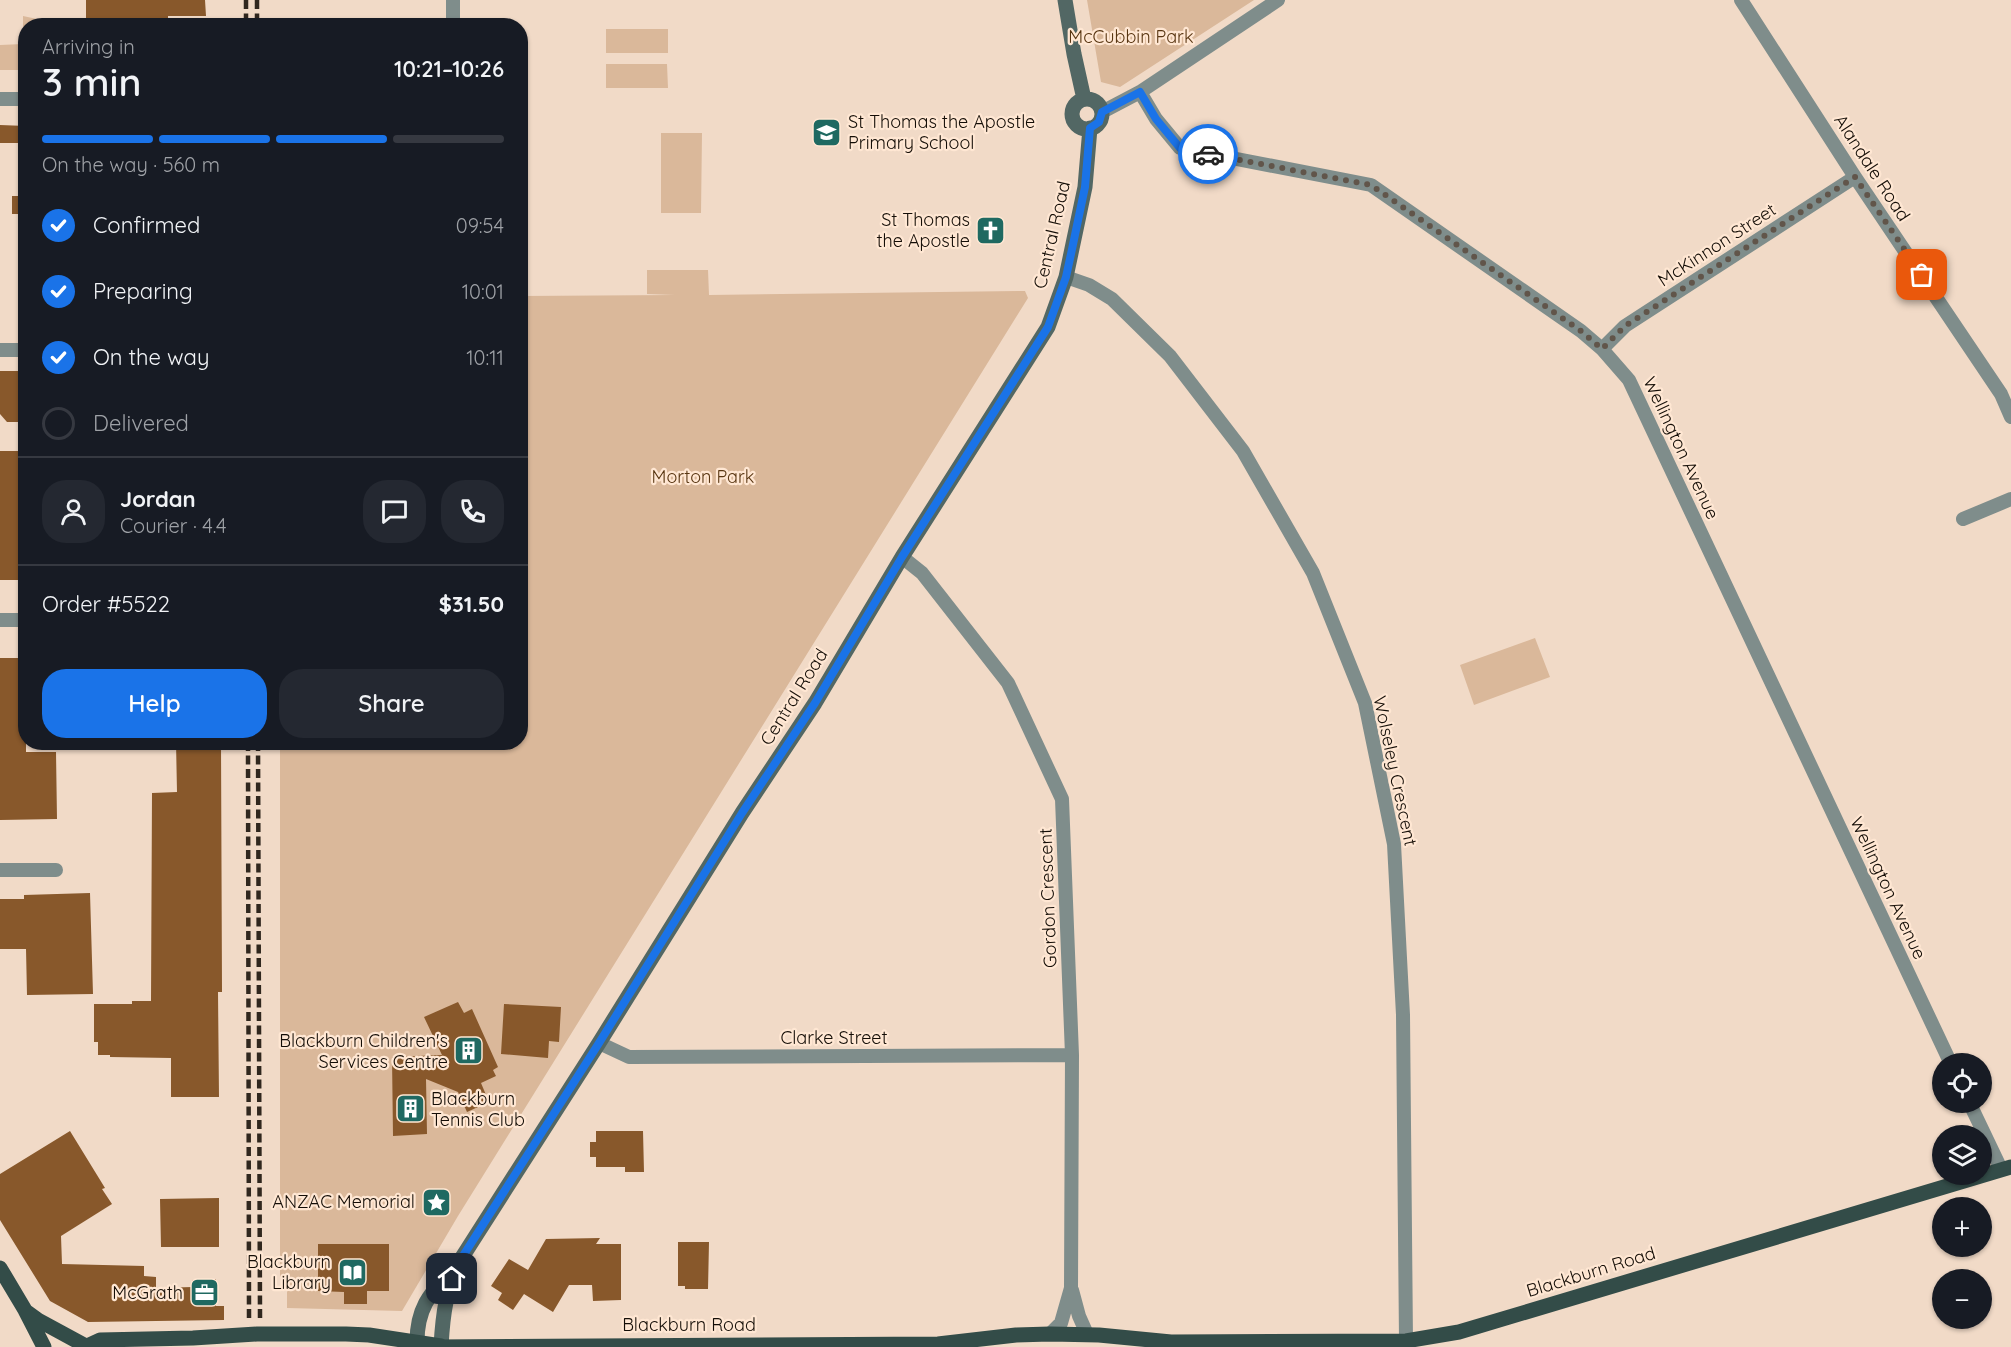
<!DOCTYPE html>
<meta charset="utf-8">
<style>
:root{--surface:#171b24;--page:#242831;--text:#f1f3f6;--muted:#9ea1a6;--line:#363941;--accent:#1a73e8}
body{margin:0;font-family:Quicksand,sans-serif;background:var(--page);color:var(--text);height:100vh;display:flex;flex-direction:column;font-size:22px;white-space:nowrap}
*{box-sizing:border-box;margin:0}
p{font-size:20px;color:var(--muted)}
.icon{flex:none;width:33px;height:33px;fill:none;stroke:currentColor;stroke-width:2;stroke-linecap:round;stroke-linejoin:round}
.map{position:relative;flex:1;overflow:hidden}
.panel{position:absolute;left:18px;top:18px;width:510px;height:732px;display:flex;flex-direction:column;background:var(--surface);border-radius:24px;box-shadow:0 2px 4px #0004}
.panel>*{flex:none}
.controls{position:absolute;left:1932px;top:1053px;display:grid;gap:12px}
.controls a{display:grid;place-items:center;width:60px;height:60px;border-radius:50%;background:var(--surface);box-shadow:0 2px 4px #0004;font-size:30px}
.pin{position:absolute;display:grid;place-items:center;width:51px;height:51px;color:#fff;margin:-26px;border-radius:12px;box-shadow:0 3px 9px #0006}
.courier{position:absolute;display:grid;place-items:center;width:60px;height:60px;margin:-30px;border:4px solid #1a73e8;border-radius:50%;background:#fff;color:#222;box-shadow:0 2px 8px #0007}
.summary em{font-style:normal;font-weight:600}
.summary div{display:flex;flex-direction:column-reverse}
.summary{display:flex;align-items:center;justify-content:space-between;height:102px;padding:0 24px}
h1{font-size:39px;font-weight:600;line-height:45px}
.bar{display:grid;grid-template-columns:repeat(4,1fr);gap:9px 6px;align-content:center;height:72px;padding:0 24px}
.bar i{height:8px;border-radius:4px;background:var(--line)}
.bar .on{background:var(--accent)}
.bar p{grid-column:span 4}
.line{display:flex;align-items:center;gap:15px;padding:0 24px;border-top:2px solid var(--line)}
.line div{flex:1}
.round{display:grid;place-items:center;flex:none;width:63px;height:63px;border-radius:24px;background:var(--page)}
ol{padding:0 24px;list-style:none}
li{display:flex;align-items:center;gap:18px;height:66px}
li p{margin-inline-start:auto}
li .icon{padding:6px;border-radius:50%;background:var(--accent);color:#fff;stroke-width:4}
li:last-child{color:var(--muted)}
li i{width:33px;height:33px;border:3px solid var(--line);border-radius:50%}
.primary-button{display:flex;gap:12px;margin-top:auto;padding:12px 24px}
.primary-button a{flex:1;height:69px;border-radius:24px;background:var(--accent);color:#fff;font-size:24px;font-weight:600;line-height:69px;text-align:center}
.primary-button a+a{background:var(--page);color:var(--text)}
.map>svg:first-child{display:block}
</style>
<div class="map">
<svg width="2011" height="1347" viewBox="0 0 2011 1347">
<rect width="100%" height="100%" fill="#f1dac7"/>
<path fill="#dab89a" d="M1087,0H1254L1120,87L1101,82Z
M23,16L37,19L45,25L26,26L25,70H0V45L23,44Z
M606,29H668V53H606Z
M606,64H667L668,88H606Z
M661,133H702L701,213H661Z
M647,270H708L709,295L1025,291L1028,298L458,1216L402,1311L287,1308V1284L280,1276V743L520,742L521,296L675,295L647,294Z
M1535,638L1550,677L1474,705L1460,665Z"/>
<path fill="#88582b" d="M86,0H205L206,16H168V26H86Z
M0,125L26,126V143H0Z
M12,196H26V214H12Z
M0,371H26V422H7L0,414Z
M0,451H26V580H0Z
M0,658H26V752H56L57,819L0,820Z
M176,742H221L222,992H218L219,1097H171V1058L110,1057V1055H98V1042H94V1004H132V1001H151L152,793L177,792Z
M90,893L93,994L27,995L26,949H0V899H24V895Z
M458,1002L464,1013L472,1009L498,1067L493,1070L496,1076L481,1083L489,1102L467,1112L458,1092L426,1079L427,1134L393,1136L392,1057L442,1055L424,1017Z
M504,1004L561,1007L559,1042L549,1041L548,1058L501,1054Z
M70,1131L105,1188L102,1189L112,1204L61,1236L62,1264L144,1266V1276L156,1277V1288L193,1287L192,1280L216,1279V1306H224V1320L88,1322L50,1301L0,1220V1174Z
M596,1131H643L644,1172H625V1167H596V1157H590V1142H596Z
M219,1198V1247H161L160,1199Z
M600,1238L596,1244H621V1300L593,1301L592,1285H569L553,1312L524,1294L513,1310L498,1300L502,1293L491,1286L509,1259L528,1270L546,1239Z
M678,1242H709L708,1289H685V1286H678Z
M318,1244H389V1291H367V1304H344V1292L318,1291Z"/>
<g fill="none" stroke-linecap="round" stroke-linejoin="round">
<path stroke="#7f8d8b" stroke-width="14" d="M453,0V26
M1741,0L1855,177L2001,394L2011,417
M1140,92L1156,119L1180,148L1371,185L1581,331L1602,349L1629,380L1951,1064
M0,99H26
M1102,112L1140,92L1278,0
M1066,277L1089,285L1112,299L1170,356L1243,451L1313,573L1365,703L1394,844L1403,1015L1406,1341
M1602,349L1625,326L1855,177
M0,350H26
M1963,519L2011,499
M902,557L922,573L1008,683L1062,799L1072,1055L1071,1288L1061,1323L1050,1334
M0,620H26
M0,870H56
M599,1043L629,1057L1072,1055
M1969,1102L2001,1169
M1072,1290L1079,1316L1087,1334"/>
<path stroke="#526764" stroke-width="15" d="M1065,0L1074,54L1084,99
M1072 114a15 15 0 1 1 30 0a15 15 0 1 1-30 0Z
M417,1342C417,1307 431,1293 452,1269
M441,1346C443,1312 446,1290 461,1259L599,1043L742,813L815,703L902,557L1048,327L1066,277L1085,187L1090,128"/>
<path stroke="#334c48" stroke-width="15" d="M0,1268L25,1310L44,1347
M27,1312L38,1320L86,1346
M87,1346L100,1340L193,1338L257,1334H346L369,1335L441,1346
M434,1347L938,1344L1016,1335L1050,1334L1099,1335L1171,1342L1406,1341L1459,1332L2011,1167"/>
<path stroke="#30271e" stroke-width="4.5" stroke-dasharray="9 4.5" stroke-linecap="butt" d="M246,0V26
M257,0V26
M248,742L249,1318
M258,742L260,1318"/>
</g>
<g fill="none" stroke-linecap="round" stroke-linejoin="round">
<path stroke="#61554a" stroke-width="6" stroke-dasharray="0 10.8" d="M1208,154L1371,185L1581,331L1602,349L1625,326L1855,177L1922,275"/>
<path stroke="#1a73e8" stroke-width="8" d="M452,1279L461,1259L599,1043L742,813L815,703L902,557L1048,327L1066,277L1071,254L1085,187L1090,128L1099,122L1102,112L1140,92L1156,119L1180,148L1208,154"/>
</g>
<defs>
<symbol id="school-square" viewBox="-11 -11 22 22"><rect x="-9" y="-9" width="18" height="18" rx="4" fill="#1f6961" stroke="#ffe7d3"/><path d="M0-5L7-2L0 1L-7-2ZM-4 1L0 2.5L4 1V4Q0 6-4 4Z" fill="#fff"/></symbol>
<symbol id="church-square" viewBox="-11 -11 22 22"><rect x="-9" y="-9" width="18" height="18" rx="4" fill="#1f6961" stroke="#ffe7d3"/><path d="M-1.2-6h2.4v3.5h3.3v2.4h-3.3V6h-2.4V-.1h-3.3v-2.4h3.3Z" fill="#fff"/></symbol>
<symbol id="building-square" viewBox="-11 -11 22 22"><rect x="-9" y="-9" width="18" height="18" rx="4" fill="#1f6961" stroke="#ffe7d3"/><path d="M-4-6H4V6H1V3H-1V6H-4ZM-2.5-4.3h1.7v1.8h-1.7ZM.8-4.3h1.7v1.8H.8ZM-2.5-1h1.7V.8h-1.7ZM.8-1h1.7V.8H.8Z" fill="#fff"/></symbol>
<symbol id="sight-square" viewBox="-11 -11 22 22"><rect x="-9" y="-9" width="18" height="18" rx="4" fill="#1f6961" stroke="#ffe7d3"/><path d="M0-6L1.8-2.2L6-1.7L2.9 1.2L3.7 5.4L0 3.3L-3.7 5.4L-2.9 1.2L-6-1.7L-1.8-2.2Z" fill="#fff"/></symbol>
<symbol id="library-square" viewBox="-11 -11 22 22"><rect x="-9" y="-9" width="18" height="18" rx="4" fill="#1f6961" stroke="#ffe7d3"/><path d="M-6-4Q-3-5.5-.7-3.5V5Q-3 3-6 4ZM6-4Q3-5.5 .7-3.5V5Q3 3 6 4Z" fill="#fff"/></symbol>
<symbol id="office-square" viewBox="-11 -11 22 22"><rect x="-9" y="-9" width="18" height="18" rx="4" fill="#1f6961" stroke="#ffe7d3"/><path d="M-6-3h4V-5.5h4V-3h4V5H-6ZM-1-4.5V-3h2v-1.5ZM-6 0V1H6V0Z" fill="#fff"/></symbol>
</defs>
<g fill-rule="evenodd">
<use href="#school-square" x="810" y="116" width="33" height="33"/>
<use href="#church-square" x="974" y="214" width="33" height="33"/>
<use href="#building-square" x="452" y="1034" width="33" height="33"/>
<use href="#building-square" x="394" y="1092" width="33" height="33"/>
<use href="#sight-square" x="420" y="1186" width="33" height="33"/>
<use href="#library-square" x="336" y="1256" width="33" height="33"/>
<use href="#office-square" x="188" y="1276" width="33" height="33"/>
</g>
<g text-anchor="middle" stroke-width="4.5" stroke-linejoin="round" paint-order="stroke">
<g font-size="18" fill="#583511" stroke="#ffe7d3">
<text x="1131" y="43">McCubbin Park</text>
<text x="703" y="483">Morton Park</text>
</g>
<g font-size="18" fill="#140d06" stroke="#ffe7d3" text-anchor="end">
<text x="848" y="128" text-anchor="start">St Thomas the Apostle<tspan x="848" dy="21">Primary School</tspan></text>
<text x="970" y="226">St Thomas<tspan x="970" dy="21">the Apostle</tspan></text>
<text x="448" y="1047">Blackburn Children's<tspan x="448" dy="21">Services Centre</tspan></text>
<text x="431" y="1105" text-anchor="start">Blackburn<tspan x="431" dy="21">Tennis Club</tspan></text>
<text x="415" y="1208">ANZAC Memorial</text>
<text x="331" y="1268">Blackburn<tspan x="331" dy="21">Library</tspan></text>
<text x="183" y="1299">McGrath</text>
</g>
<g font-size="18" fill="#140d06" stroke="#ffe7d3">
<text transform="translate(1872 168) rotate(57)" y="6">Alandale Road</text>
<text transform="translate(1052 235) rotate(-77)" y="6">Central Road</text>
<text transform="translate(1717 245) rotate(-33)" y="6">McKinnon Street</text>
<text transform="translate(1681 448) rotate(65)" y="6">Wellington Avenue</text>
<text transform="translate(794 697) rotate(-58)" y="6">Central Road</text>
<text transform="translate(1395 771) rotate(78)" y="6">Wolseley Crescent</text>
<text transform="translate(1888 888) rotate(65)" y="6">Wellington Avenue</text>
<text transform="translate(1048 898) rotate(-92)" y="6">Gordon Crescent</text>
<text x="834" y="1044">Clarke Street</text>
<text transform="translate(1591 1272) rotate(-17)" y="6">Blackburn Road</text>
<text x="689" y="1331">Blackburn Road</text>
</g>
</g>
</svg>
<div class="controls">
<a><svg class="icon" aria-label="locate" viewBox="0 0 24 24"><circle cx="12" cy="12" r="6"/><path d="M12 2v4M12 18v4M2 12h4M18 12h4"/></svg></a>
<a><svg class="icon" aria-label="layers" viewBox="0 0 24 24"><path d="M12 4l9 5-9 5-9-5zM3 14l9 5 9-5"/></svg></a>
<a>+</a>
<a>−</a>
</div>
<div class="pin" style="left:1922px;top:275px;background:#ea580c"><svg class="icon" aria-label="bag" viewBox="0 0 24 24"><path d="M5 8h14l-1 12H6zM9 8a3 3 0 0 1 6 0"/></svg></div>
<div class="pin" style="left:452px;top:1279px;background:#1f2937"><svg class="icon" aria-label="home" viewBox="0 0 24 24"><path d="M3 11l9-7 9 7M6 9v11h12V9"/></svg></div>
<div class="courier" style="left:1208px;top:154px"><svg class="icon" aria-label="car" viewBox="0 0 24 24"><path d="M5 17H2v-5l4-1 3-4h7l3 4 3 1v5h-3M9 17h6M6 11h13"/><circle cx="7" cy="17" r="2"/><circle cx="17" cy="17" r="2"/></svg></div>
<section class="panel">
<div class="summary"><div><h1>3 min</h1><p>Arriving in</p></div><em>10:21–10:26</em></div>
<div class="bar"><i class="on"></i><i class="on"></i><i class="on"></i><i></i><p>On the way · 560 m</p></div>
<ol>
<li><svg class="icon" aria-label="check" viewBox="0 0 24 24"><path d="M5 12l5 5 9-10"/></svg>Confirmed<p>09:54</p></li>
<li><svg class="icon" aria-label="check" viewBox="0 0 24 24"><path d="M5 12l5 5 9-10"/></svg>Preparing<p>10:01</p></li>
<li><svg class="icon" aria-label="check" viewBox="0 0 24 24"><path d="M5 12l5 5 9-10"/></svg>On the way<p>10:11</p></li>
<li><i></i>Delivered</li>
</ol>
<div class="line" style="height:108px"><a class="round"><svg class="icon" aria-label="person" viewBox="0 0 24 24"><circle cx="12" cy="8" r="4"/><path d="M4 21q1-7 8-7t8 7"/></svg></a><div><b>Jordan</b><p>Courier · 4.4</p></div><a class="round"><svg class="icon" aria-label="chat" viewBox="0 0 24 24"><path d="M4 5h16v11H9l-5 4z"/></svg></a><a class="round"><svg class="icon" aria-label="phone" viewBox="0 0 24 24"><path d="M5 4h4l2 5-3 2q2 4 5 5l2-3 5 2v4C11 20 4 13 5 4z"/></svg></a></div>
<div class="line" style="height:78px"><div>Order #5522</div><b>$31.50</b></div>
<div class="primary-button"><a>Help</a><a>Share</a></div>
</section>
</div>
